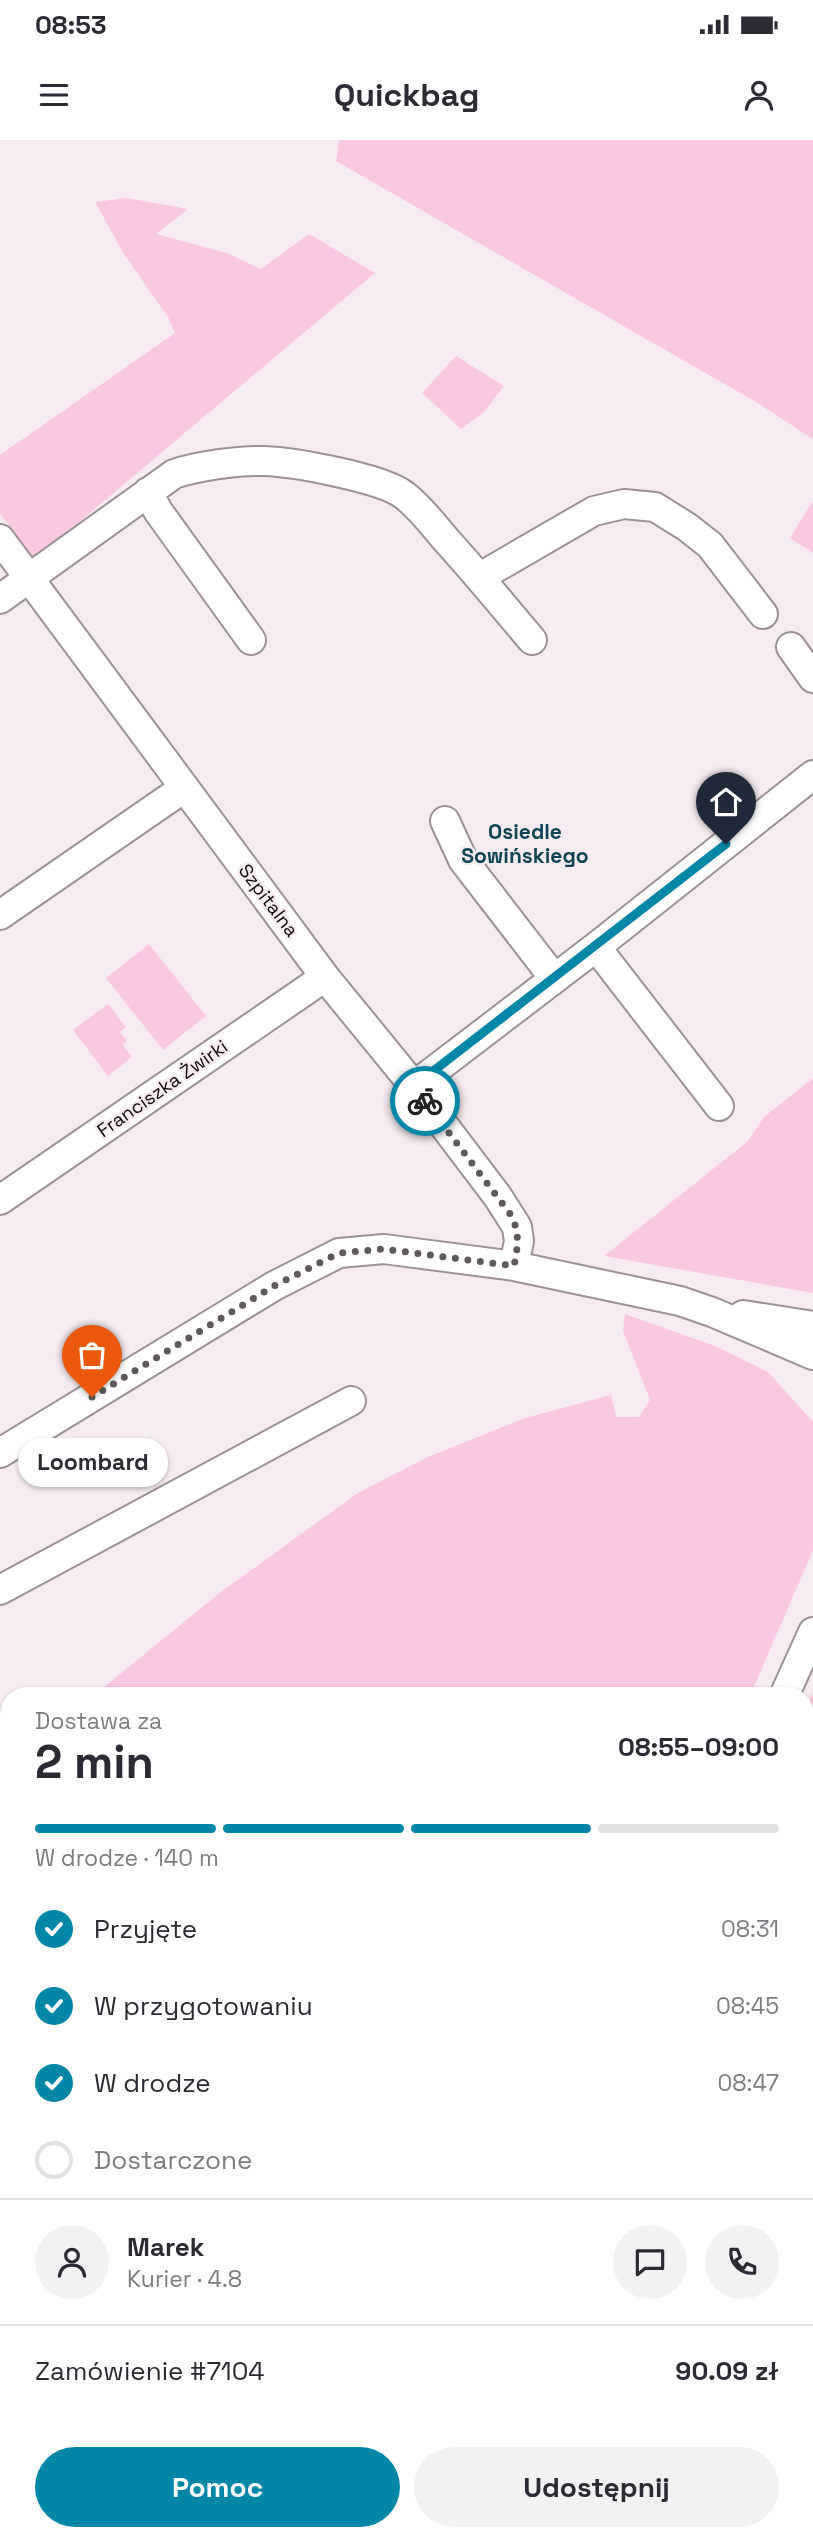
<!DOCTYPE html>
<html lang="pl">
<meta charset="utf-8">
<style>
:root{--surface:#fff;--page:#f2f2f3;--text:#2b2b33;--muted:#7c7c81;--line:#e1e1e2;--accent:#0087a8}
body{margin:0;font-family:"Space Grotesk",sans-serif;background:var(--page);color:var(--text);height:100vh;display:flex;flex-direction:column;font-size:26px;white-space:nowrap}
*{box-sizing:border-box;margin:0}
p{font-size:23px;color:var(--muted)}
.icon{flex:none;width:38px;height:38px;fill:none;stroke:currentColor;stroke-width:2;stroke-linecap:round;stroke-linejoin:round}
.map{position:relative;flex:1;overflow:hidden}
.sheet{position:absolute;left:0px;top:1547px;width:814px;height:854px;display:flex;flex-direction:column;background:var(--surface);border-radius:28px 28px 0 0;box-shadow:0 2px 5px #0004}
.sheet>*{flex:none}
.pin{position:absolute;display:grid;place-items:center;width:60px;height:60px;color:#fff;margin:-72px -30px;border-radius:50% 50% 50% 0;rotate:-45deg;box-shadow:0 0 7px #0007}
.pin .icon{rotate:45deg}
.courier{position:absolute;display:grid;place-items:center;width:70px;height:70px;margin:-35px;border:5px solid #0087a8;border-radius:50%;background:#fff;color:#222;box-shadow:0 2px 9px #0007}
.bubble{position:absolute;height:49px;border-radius:24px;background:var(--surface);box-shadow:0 2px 5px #0004;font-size:23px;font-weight:800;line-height:49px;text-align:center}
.headline em{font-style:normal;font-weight:800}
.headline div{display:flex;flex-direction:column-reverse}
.headline{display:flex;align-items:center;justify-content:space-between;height:119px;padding:0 35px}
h1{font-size:46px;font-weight:800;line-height:52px}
.bar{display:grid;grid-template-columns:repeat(4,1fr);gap:10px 7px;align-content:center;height:84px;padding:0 35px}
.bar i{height:9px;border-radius:5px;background:var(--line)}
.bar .current{background:var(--accent)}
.bar p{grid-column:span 4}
.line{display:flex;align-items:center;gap:18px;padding:0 35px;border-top:2px solid var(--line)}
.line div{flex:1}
.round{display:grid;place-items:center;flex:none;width:74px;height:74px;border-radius:37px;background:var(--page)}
ol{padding:0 35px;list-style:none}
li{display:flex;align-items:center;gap:21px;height:77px}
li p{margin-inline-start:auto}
li .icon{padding:7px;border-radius:50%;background:var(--accent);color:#fff;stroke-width:4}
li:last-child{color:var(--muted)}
li i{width:38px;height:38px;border:4px solid var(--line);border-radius:50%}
.cta{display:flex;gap:14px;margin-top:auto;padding:14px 35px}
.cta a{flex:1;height:80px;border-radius:42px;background:var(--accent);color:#fff;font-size:28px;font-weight:800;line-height:80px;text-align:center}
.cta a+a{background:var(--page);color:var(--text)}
.status{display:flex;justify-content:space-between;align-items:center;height:49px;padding:0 35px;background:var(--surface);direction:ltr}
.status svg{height:19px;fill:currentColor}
header{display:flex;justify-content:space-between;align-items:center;height:91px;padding:0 35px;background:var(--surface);font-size:32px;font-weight:800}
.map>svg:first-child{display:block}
</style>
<div class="status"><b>08:53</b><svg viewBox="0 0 49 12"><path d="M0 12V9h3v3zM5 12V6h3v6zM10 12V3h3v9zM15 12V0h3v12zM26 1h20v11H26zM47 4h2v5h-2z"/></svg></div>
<header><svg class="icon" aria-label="menu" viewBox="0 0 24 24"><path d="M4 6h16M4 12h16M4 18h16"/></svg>Quickbag<svg class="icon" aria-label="person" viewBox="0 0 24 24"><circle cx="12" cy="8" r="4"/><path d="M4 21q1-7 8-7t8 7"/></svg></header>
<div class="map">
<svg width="813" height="2401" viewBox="0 0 813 2401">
<rect width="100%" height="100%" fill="#f6ebf0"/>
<path fill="#fbc8e1" d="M339,0H813V299L756,262L336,21Z
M127,58L188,69L156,94L227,113L261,129L309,94L375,133L35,419L0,374V315L175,193L168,177L124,114L95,62Z
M456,216L504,246L484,272L461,289L422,253Z
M812,362H813V413L790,398Z
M149,804L206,876L163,910L106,838Z
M108,864L126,887L120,892L127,901L123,905L132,917L108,936L73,890Z
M813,938V1153L604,1116L748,1001L764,977Z
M625,1174L715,1206L768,1232L813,1282V1410L750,1556H93L222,1451L358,1353L428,1317L473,1299L525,1278L611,1255L616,1277H639L650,1260L623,1191Z
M813,1552V2401H425L430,2392H805V1569Z
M9,1620V2332L0,2322V1627Z
M62,2392H375L371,2401H69Z"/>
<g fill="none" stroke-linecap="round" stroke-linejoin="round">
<defs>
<path id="minor" d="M148,352L158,371L251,500
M0,399L325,837L414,946L498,1057L517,1087L519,1101L514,1126
M480,437L594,371L624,364L655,367L687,387L710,405L763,474
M0,459L174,334C197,326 240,320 264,321C294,322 382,338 404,355C421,368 434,386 448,402C477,434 504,467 532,500
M791,507L813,538
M445,681L463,720L554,838
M0,775L184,648
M596,807L719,966
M414,946L596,807L813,635
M0,1060L325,837
M743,1175L813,1186
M0,1313L274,1146L339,1113L384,1109L514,1126L680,1161L712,1172L813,1215
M0,1450L351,1261
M784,1556L813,1492
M397,2401L401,2392"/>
</defs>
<use href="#minor" stroke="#9c9296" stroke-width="32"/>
<use href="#minor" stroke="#fff" stroke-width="28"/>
</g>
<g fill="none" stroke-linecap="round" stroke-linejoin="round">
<path stroke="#5f595c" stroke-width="7" stroke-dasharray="0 12.6" d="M92,1257L274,1146L339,1113L384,1109L514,1126C518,1106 520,1093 511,1075L425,961"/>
<path stroke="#0087a8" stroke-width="9" d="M425,961L414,946L726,704"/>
</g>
<g text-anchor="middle" stroke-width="5" stroke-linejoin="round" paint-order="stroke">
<g font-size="19" fill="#0e0b0d" stroke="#f6ebf0">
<text transform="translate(269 760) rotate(53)" y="7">Szpitalna</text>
<text transform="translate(162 948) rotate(-35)" y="7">Franciszka Żwirki</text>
</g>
<g font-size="21" font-weight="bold" fill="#0f4454" stroke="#f6ebf0">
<text x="525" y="699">Osiedle<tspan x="525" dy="24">Sowińskiego</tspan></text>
</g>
</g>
</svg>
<div class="pin" style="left:92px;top:1257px;background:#ea580c"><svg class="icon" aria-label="bag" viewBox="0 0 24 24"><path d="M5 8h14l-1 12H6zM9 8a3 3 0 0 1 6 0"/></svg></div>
<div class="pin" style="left:726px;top:704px;background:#1f2937"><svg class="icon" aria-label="home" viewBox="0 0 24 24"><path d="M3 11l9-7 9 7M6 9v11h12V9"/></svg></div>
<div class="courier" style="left:425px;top:961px"><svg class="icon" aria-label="bike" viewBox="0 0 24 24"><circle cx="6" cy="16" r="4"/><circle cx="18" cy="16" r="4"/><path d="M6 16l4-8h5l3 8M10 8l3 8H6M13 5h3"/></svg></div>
<div class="bubble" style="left:18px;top:1298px;width:150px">Loombard</div>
<section class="sheet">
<div class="headline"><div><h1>2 min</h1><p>Dostawa za</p></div><em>08:55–09:00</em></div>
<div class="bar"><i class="current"></i><i class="current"></i><i class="current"></i><i></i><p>W drodze · 140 m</p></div>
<ol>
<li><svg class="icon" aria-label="check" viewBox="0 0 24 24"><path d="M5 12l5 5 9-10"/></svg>Przyjęte<p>08:31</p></li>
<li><svg class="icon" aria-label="check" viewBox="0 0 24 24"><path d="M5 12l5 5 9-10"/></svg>W przygotowaniu<p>08:45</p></li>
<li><svg class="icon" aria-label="check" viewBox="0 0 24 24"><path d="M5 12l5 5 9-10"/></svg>W drodze<p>08:47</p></li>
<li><i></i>Dostarczone</li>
</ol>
<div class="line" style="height:126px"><a class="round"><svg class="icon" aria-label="person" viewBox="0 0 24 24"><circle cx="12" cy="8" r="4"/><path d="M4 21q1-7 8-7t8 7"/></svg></a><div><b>Marek</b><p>Kurier · 4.8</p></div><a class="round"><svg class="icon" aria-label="chat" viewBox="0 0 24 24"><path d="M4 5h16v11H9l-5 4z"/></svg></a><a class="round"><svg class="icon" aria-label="phone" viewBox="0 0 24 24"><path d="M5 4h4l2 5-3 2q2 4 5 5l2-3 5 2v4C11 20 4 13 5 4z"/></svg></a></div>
<div class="line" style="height:91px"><div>Zamówienie #7104</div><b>90.09 zł</b></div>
<div class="cta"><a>Pomoc</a><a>Udostępnij</a></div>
</section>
</div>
